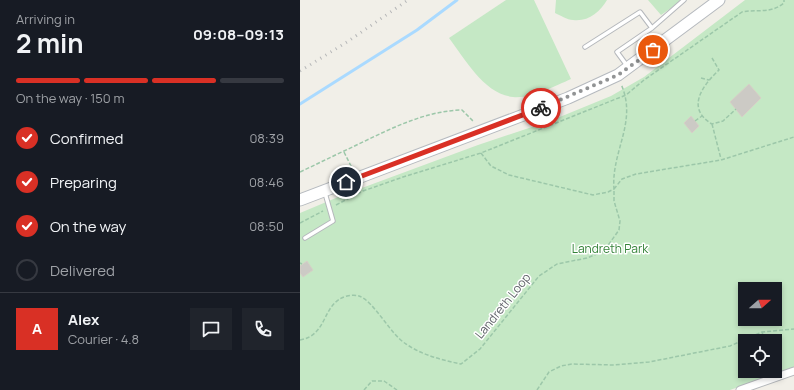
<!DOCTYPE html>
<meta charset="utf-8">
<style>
:root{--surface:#171b24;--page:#20242c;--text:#f1f3f6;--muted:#9ea1a6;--line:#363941;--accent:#d93025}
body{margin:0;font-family:Manrope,sans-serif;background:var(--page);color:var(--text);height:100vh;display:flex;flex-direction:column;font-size:15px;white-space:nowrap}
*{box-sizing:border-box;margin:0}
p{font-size:13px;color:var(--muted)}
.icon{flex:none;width:22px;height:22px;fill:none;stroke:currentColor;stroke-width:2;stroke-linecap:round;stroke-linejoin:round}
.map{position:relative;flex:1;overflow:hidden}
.drawer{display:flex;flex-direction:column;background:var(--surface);width:300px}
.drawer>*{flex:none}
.needle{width:26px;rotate:69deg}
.controls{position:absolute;left:438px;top:282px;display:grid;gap:8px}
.controls a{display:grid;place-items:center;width:44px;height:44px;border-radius:0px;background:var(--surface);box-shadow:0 2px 6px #0003;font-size:20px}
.pin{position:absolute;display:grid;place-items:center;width:34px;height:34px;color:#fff;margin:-17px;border:2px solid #fff;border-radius:50%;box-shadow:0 1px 4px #0007}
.courier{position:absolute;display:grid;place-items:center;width:40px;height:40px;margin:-20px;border:3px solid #d93025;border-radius:50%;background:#fff;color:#222;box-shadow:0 1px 5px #0007}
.headline em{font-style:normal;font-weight:700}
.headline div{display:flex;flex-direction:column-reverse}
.headline{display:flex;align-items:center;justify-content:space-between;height:68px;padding:0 16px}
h1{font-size:26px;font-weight:700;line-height:30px}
.bar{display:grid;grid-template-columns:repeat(4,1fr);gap:6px 4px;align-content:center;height:48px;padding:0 16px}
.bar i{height:5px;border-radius:3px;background:var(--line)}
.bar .current{background:var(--accent)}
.bar p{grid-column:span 4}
.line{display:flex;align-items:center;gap:10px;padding:0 16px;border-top:1px solid var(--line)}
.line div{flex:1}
.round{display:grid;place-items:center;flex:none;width:42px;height:42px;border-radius:0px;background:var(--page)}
ol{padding:0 16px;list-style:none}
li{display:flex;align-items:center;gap:12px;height:44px}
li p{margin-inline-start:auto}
li .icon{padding:4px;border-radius:50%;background:var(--accent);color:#fff;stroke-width:4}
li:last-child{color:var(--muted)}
li i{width:22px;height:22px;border:2px solid var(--line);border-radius:50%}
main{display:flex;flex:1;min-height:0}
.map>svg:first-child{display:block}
</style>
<main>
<section class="drawer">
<div class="headline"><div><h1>2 min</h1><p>Arriving in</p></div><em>09:08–09:13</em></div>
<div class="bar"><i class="current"></i><i class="current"></i><i class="current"></i><i></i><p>On the way · 150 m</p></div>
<ol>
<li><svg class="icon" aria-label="check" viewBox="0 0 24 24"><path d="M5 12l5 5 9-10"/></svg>Confirmed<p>08:39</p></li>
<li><svg class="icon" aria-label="check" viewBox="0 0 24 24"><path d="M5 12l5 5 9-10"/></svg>Preparing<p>08:46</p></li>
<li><svg class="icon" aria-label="check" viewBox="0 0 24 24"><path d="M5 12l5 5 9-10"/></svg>On the way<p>08:50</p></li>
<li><i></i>Delivered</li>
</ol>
<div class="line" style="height:72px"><b class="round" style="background:var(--accent);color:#fff">A</b><div><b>Alex</b><p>Courier · 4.8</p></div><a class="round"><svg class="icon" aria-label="chat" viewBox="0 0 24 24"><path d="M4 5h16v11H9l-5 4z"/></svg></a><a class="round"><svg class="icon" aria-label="phone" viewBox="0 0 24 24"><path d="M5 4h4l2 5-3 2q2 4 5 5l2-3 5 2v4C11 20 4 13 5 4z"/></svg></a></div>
</section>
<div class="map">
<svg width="494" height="390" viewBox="0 0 494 390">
<rect width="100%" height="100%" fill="#f1efe8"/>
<path fill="#c5e8c5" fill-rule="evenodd" d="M206,0H234L271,79C255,86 231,99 213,97C184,94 165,59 149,38Z
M256,0H307C300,12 288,22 273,20C267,20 260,15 255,13Z
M348,0H380L377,4L361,15Z
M445,0H494V367L430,390H0V213L43,195L178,145L250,121L311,96L344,77ZM445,289H475V319H445ZM445,341H475V371H445Z"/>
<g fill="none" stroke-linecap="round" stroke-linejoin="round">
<path stroke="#aadaff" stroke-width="3" d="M0,104L117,30L157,0"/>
</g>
<path fill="#cccac5" stroke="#d6d1c6" d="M449,84L461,98L442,117L430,102Z
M391,116L399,126L392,133L384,123Z
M7,261L13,270L3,277L0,273V266Z"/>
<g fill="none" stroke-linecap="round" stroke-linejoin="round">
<defs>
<path id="lane" d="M352,28L384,0
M285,47L340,12L352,28L317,52L328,67
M5,238L33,221L25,193"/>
<path id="street" d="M440,390L494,371"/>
<path id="secondary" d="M0,200L268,98L318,75L419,0"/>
</defs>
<use href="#lane" stroke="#b5b8bc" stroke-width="5.5"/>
<use href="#street" stroke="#b5b8bc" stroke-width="9"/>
<use href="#secondary" stroke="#b6babf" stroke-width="13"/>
<path stroke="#9cc7a9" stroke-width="1.5" stroke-dasharray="4 2" stroke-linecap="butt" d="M412,58L419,70C403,85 385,108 412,124L423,121L436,109
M401,78L409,80
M395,121L402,116
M412,124L421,159
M44,152L53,170
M181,153L191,166L209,175L293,195L308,192L314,189C311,151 338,122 321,84
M0,172C15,165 29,158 44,151C81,134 120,111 162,110L174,122
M36,205L63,191L103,177L181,153L326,95L344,80L442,12C457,9 471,14 484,3V0
M0,223L23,211
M0,263L2,264
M462,332L465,341
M0,340C29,335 21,303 47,296C51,295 56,295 59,296C74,301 90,334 106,344C122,355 142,360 161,364L180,349L239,276L257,264L287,258L304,251L319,230L320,221L314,201V189L322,179L336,174L421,160L494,137
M64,390L72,381H84L97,390
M237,390L249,372L261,366L272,364L314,365L349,362L430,346L462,332L494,329"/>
<use href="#lane" stroke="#fff" stroke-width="3.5"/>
<use href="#street" stroke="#fff" stroke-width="7"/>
<use href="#secondary" stroke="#fff" stroke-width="11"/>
<path stroke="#b6b7b8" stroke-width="3" stroke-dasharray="1 5" stroke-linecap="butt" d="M0,71L47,42L108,0"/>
</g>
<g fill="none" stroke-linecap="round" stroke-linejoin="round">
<path stroke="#929495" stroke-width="4" stroke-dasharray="0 7.2" d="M241,108L318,75L353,50"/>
<path stroke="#d93025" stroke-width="5" d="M46,182L241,108"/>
</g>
<g text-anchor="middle" stroke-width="3" stroke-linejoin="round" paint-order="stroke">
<g font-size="12" fill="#348238" stroke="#fff">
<text x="310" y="253">Landreth Park</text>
</g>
<g font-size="12" fill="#5f6368" stroke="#fff">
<text transform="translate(203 306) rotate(-51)" y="4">Landreth Loop</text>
</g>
</g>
</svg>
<div class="controls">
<a><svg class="needle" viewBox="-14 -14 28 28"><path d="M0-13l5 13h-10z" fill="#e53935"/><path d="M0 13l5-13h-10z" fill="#9ea1a6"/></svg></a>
<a><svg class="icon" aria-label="locate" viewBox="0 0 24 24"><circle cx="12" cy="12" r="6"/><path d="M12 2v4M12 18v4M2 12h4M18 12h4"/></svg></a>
</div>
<div class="pin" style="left:353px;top:50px;background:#ea580c"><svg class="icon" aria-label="bag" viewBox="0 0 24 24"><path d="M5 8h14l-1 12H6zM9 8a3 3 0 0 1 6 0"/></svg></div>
<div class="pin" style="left:46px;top:182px;background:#1f2937"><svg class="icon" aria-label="home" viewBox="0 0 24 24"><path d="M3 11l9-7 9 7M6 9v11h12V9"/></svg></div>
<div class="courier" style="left:241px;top:108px"><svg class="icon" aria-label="bike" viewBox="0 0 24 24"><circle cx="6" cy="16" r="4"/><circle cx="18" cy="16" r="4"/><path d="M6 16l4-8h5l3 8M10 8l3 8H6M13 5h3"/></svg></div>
</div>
</main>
